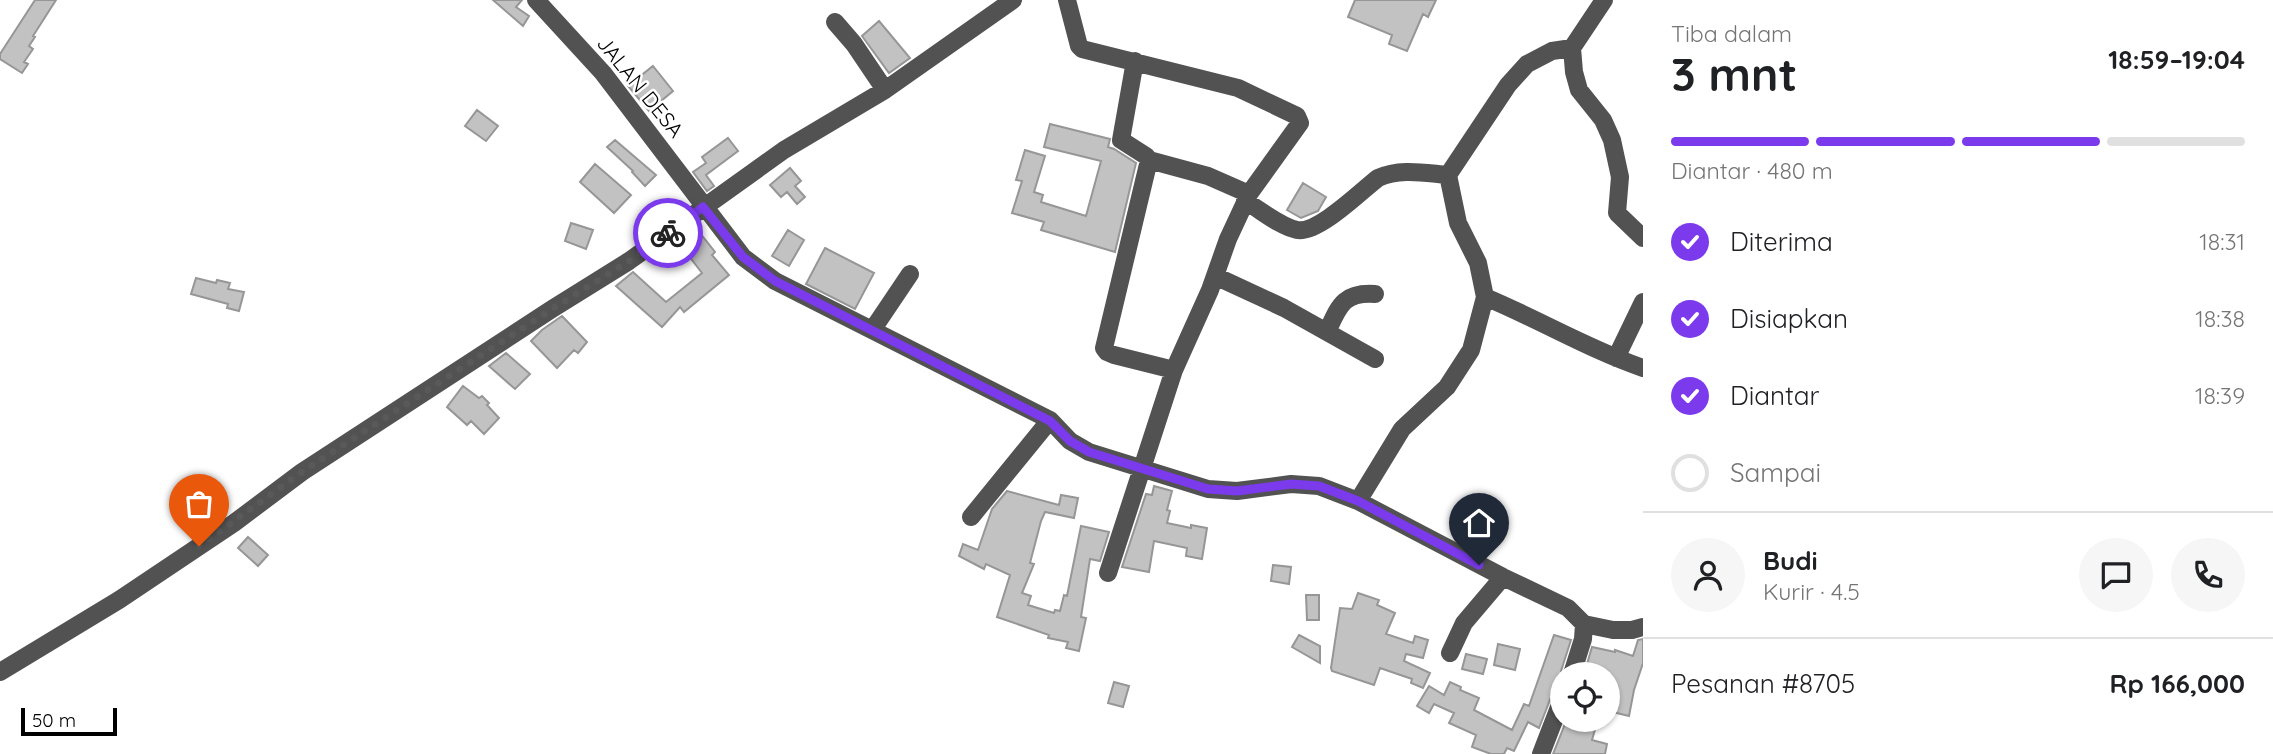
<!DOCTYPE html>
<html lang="id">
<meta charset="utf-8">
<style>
:root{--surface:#fff;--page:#f6f6f6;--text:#202124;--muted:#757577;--line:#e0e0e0;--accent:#7c3aed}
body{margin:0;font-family:Quicksand,sans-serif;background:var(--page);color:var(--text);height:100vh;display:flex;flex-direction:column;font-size:26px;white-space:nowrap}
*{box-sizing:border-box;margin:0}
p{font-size:23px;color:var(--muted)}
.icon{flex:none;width:38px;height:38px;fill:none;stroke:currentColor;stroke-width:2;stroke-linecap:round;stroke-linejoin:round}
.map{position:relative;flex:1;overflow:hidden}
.drawer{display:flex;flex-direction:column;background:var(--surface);width:630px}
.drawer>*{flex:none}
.tools{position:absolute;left:1550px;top:662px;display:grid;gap:14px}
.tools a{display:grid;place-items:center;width:70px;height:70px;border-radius:50%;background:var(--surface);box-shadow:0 2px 5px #0004;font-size:35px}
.scale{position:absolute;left:21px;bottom:18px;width:96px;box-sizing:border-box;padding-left:7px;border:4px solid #000;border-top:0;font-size:19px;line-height:24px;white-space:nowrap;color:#000;-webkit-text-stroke:5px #fff;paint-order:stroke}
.pin{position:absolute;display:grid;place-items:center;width:60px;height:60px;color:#fff;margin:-72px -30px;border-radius:50% 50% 50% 0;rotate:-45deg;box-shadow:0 0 7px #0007}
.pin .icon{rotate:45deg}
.courier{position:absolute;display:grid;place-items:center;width:70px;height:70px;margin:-35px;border:5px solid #7c3aed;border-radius:50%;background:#fff;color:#222;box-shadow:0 2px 9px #0007}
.overview em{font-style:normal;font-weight:700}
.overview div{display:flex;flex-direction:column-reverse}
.overview{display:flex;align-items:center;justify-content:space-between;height:119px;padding:0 28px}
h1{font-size:46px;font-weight:700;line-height:52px}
.bar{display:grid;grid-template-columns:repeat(4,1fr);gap:10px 7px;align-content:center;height:84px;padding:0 28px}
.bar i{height:9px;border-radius:5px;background:var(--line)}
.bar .active{background:var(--accent)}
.bar p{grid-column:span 4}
.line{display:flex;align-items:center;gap:18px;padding:0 28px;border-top:2px solid var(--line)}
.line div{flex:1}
.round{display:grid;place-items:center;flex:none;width:74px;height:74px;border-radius:37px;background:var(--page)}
ol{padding:0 28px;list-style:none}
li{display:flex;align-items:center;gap:21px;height:77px}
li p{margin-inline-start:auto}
li .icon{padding:7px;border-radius:50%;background:var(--accent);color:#fff;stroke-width:4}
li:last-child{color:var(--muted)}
li i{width:38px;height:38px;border:4px solid var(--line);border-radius:50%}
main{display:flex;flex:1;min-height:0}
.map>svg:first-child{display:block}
</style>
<main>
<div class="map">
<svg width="1643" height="754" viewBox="0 0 1643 754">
<rect width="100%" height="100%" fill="#fff"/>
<path fill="#c2c2c2" stroke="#969696" stroke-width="2" d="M35,0H56L33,36L35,37L29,46L33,49L24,62L28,64L22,73L0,59V54Z
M493,0H522L516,7L529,16L523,26Z
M1355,0H1436L1428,17L1423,14L1407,51L1389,44L1392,35L1348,17Z
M879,21L910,58L889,73L862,36Z
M653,66L673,91L649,111L628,86Z
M477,110L498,126L486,141L465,126Z
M1050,124L1110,139L1108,147L1114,149L1136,163L1115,252L1041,230L1044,222L1012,213L1022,181L1016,180L1025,150L1045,156L1034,192L1043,195L1041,202L1086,216L1101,161L1044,147Z
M728,138L738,151L706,175L714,186L707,191L693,172L706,163L702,157Z
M615,140L656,175L645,186L632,172L633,171L607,147Z
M595,164L631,195L614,213L580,182Z
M790,168L801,181L795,186L805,197L797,204L787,192L781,197L770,185Z
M1303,183L1326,197L1318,211L1301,218L1287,210Z
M571,223L593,230L586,249L565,241Z
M696,228L715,252L712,255L729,275L684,312L680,307L662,327L616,286L633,272L666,302L702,273L678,242Z
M788,230L804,240L789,266L772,256Z
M825,248L874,273L855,309L806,284Z
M196,278L216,283L217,280L230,283L228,289L244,292L239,311L227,308L228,304L191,294Z
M562,316L587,342L578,353L574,350L557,368L531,341L542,330Z
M506,353L530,374L515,389L489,366Z
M463,386L479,398L482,396L489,403L487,405L499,418L484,434L471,421L467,425L447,407Z
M1154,486L1172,491L1167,510L1170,511L1167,523L1191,528V525L1207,528L1202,559L1186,556L1187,548L1154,541L1149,572L1122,567L1146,494L1152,495Z
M1007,491L1059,505L1061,495L1078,498L1074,518L1045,512L1041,521L1030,563L1034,564L1022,593L1031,596L1028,605L1054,613L1055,610L1060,611L1064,595L1067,596L1081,526L1109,532L1100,561L1090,559L1081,617L1086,618L1079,651L1066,648L1068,642L1048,638L1049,635L997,617L1010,575L986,564L984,569L959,556L963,544L978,550L992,509Z
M248,537L268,555L258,566L238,548Z
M1273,565L1291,567L1289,584L1271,581Z
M1358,593L1379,600L1377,605L1395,613L1386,634L1413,643L1415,636L1428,640L1423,658L1406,654L1404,661L1430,673L1423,688L1411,683L1412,679L1380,668L1374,685L1332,671L1331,668L1340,608L1352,609Z
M1306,595H1319V620H1307Z
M1299,635L1320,646V663L1292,647Z
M1554,635L1571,640L1561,671L1563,686L1556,688L1553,692L1539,728L1528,722L1514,751L1507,748L1504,754H1491L1472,747L1476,735L1449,723L1454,713L1434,704L1429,713L1417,706L1429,686L1444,695L1450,682L1461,687L1460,690L1479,698L1474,710L1512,730L1524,704L1529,706Z
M1643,639V663L1634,690L1629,716L1608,711V674H1584L1592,647L1615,652V650L1633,656L1638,640Z
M1498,644L1520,649L1515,670L1494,665Z
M1466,654L1487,659L1483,674L1462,669Z
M1114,682L1129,686L1123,707L1108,703Z
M1567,719H1598L1592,740L1607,744L1605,754H1553Z"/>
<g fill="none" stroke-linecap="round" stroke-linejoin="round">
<path stroke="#525252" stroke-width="18" d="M536,0L603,73L743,257L775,281L1050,420L1070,441L1089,452L1208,489L1237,491L1291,484L1319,486L1358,501L1503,577L1568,608L1584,624L1613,630H1632L1643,627
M1067,0L1079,46L1082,49L1238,88L1297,116L1300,123L1249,194L1228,239L1210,290L1174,370L1108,573
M835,22L854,44L885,90
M1572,48L1574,72L1579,90L1603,120L1612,140L1620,177L1617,213L1643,238
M1135,61L1121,140L1146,156L1149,160
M1245,201C1261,210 1279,226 1297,230C1318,234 1361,191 1378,178C1400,168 1424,173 1448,175
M1215,276L1284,308L1375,359
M1485,297C1538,319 1588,349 1643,368
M873,329L910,274
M1327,332C1339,306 1343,292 1375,294
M1616,358L1643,302
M1174,370L1114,355L1107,352L1104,348L1149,160L1208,176L1249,194
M1358,501L1402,429L1447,387L1471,350L1485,297L1478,263L1458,223L1448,175L1508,85L1527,64L1552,51L1572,48L1604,0
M971,517L1050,420
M1450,653L1464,623L1503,577
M0,672L119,600L234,523L302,472L552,309L629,261L784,150L885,90L1013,0
M1572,674L1583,639L1584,624
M1541,754L1563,697"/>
</g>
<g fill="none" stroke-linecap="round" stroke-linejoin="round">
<path stroke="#595959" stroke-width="7" stroke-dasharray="0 12.6" d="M199,546L302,472L552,309L629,261L668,233"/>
<path stroke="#7c3aed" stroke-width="9" d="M668,233L703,207L743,257L775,281L1050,421L1070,441L1089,452L1208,489L1237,491L1291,484L1319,486L1358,501L1479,565"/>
</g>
<g text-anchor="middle" stroke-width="5" stroke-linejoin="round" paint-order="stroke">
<g font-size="21" fill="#000" stroke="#fff">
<text transform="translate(640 87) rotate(51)" y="7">JALAN DESA</text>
</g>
</g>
</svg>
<div class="tools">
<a><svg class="icon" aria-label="locate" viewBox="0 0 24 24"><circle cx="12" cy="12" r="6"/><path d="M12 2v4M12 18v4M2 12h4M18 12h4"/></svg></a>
</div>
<div class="scale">50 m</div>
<div class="pin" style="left:199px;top:546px;background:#ea580c"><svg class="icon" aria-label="bag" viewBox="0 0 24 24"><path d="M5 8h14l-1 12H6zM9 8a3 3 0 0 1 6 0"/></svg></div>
<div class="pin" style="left:1479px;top:565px;background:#1f2937"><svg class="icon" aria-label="home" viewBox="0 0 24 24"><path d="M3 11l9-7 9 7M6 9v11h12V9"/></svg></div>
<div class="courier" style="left:668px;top:233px"><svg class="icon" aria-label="bike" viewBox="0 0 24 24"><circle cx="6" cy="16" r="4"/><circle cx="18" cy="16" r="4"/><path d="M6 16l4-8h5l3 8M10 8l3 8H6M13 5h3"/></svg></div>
</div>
<section class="drawer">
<div class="overview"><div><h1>3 mnt</h1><p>Tiba dalam</p></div><em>18:59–19:04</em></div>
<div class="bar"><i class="active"></i><i class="active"></i><i class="active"></i><i></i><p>Diantar · 480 m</p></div>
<ol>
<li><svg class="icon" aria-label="check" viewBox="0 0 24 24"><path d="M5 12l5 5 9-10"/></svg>Diterima<p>18:31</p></li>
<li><svg class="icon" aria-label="check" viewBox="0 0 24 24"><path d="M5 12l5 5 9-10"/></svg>Disiapkan<p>18:38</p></li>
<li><svg class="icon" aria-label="check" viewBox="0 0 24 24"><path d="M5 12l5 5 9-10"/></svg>Diantar<p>18:39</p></li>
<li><i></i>Sampai</li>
</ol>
<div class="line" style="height:126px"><a class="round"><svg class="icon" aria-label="person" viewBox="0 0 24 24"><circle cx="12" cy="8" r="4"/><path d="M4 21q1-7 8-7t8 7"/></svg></a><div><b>Budi</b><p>Kurir · 4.5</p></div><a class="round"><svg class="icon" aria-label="chat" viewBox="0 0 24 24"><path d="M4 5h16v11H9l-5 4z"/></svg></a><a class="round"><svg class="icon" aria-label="phone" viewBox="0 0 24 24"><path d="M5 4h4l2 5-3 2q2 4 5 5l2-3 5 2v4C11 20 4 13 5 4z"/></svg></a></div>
<div class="line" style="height:91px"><div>Pesanan #8705</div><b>Rp 166,000</b></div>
</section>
</main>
